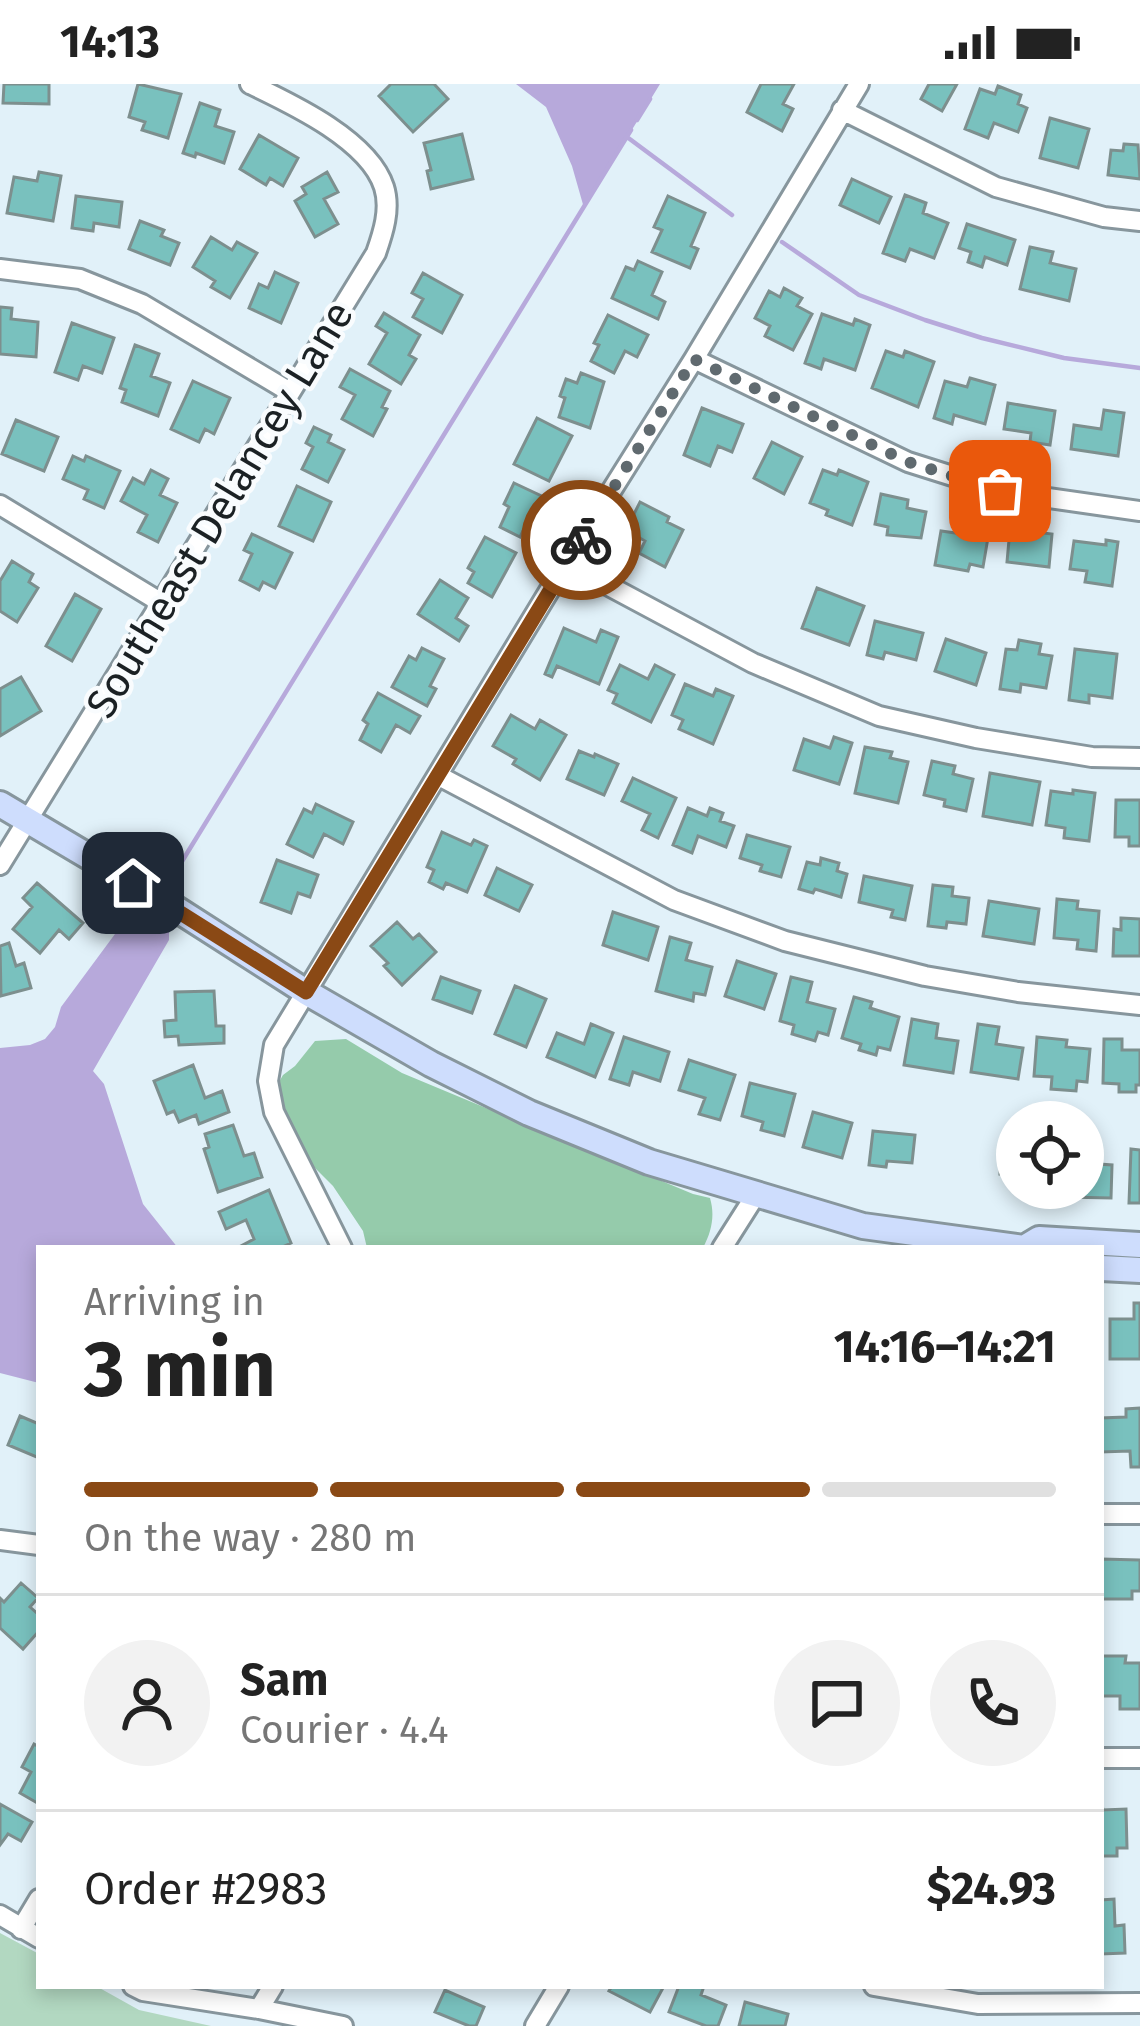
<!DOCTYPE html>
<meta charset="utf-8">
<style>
:root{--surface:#fff;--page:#f2f2f2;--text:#222;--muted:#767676;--line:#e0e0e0;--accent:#8a4915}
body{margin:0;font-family:"Fira Sans",sans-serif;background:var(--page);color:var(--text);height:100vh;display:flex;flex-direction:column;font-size:45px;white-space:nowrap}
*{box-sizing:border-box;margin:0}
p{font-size:39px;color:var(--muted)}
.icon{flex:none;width:66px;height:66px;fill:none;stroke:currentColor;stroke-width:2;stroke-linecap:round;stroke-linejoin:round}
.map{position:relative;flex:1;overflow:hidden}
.drawer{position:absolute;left:36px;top:1161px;width:1068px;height:744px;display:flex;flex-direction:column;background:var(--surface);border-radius:0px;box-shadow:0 6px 18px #0003}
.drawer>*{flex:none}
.tools{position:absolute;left:996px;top:1017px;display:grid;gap:24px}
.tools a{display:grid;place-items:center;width:108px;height:108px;border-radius:50%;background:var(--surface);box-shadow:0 6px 18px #0003;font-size:60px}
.pin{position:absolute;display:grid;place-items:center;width:102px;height:102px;color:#fff;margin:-51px;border-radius:24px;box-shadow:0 6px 18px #0006}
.courier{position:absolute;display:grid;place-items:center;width:120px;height:120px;margin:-60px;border:9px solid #8a4915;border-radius:50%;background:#fff;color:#222;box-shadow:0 3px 15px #0007}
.headline em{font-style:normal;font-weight:700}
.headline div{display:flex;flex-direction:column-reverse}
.headline{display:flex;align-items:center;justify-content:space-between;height:204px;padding:0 48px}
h1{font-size:78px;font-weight:700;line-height:90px}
.bar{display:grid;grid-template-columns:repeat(4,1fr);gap:18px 12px;align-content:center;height:144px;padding:0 48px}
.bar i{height:15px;border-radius:9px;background:var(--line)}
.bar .current{background:var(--accent)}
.bar p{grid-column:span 4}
.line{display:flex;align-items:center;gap:30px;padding:0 48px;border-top:3px solid var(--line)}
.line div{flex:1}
.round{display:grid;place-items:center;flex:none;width:126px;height:126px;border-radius:63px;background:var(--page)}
.status{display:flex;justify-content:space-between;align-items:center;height:84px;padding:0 60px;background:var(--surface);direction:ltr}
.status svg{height:33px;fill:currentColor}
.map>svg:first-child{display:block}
</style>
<div class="status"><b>14:13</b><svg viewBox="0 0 49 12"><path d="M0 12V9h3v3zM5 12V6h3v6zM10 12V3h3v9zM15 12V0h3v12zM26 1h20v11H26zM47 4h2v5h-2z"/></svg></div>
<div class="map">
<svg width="1140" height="1942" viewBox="0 0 1140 1942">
<rect width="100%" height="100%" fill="#e1f1f9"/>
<path fill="#b2d8c1" d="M0,1849L39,1870V1902H96L139,1926L211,1942H0Z"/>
<path fill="#95cbab" d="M346,955L402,989L693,1110L710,1114C715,1131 712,1147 703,1164H367L363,1147L333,1102L312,1081L284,1025L279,998L283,991L295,982L315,957Z"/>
<path fill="#b7a9db" d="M516,0H660L584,124L572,82L546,23Z
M132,827L169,848V856L93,987L104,1000L143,1120L178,1164H39V1299L0,1289V964L30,961L45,955L55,943L61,923Z"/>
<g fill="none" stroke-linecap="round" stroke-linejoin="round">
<path stroke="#b7a9db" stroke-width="4.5" d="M637,36L650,15
M627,53L732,131
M782,158L859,211L925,236L982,254L1064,274L1140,284
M173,792L631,46"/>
</g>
<path fill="#79c1be" stroke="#7d8f8e" stroke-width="3" d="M4,0H49V20L3,19Z
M138,0L181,10L168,54L142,46L145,38L129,33Z
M391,0H434L448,15L413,48L379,12Z
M761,0H794L783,20L793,25L782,47L747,28Z
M929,0H957L942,27L921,15Z
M998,2L1021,11L1018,20L1027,24L1018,48L994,39L988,54L965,45L980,5L995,10Z
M200,19L220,26L215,42L234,48L224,79L196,69L195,73L183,69Z
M1050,34L1089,45L1078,84L1040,74Z
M462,50L473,95L431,105L427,87L431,86L424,59Z
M259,51L298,74L283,102L270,94L266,101L240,85Z
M1124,60L1138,61L1140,95L1108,91L1111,66L1123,67Z
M39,88L61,92L53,137L7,129L14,93L37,97Z
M327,88L338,108L324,115L338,140L315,153L295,117L306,110L302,103Z
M852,95L891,113L879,139L840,121Z
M905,111L926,119L923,129L948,139L934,174L910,165L905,177L883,169Z
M76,112L122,118L119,143L94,139L93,147L72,144Z
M668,112L705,129L691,162L698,165L690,184L652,168L662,146L654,143Z
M140,137L164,146L161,152L179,159L170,181L129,165Z
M967,140L1015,156L1007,181L985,173L982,183L968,178L971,168L959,164Z
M211,153L232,166L237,158L257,169L230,214L211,203L215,197L193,183Z
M1030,163L1053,168L1050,179L1076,185L1069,217L1020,205Z
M638,177L662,188L652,211L665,218L658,235L612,214L626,183L634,186Z
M275,188L298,199L281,239L249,224L259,200L268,204Z
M423,189L462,211L442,249L413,233L423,215L412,209Z
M784,204L802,214L797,222L812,230L793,266L765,252L770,242L755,234L769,207L780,213Z
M0,223L12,224L11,235L38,238L36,273L0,270Z
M384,229L420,251L409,271L416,275L401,300L369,280L387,249L376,242Z
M822,230L853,241L855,235L870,241L855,286L824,275L821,285L805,279Z
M608,231L648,251L637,273L625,267L614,289L591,277L599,261L594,259Z
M72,239L114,254L102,289L83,282L78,296L55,288Z
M135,261L159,270L151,292L170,299L158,332L122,318L126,306L120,304Z
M886,267L903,273L905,267L934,278L918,323L872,304Z
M350,285L390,307L382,323L387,325L373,352L342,335L355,311L340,303Z
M581,289L604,298L590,344L559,333L565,314L560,312L566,295L577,299Z
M970,294L995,301L985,340L954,331L952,340L934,334L945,297L967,303Z
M193,297L230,314L214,350L205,345L199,358L171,345Z
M1008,319L1055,327L1050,361L1030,358L1031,349L1004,345Z
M702,324L743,340L732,368L718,362L710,382L684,371Z
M1104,326L1124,329L1118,372L1071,365L1074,341L1101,345Z
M537,334L572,352L549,397L514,380Z
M16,336L58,353L44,387L2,370Z
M314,343L331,351L328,358L344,366L328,398L302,385L313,363L306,359Z
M772,358L802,373L784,410L754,394Z
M73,372L84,377L86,372L120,387L104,424L84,415L88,406L63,395Z
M151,386L168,395L160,411L177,419L158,458L138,448L147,431L121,417L133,394L144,400Z
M823,386L837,391L839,386L868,398L852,441L826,431L828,426L810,419Z
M514,399L550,416L540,435L531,431L520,453L500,443L509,423L504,420Z
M297,402L331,418L313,457L279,442Z
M881,410L908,416L907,424L926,428L921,454L887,451L888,443L875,440Z
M640,418L669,433L667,438L683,446L665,483L639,469L645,457L626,446Z
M973,433L991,436L983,483L970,480L968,487L935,481L941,447L970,451Z
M1010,445L1052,450L1049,483L1007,478Z
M252,450L292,469L275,504L263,498L259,506L240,496L252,470L244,466Z
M485,453L516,469L492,513L468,499L474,488L468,484Z
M1106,456L1118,458L1112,502L1085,498L1087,487L1070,485L1074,457L1106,461Z
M12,477L33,490L29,498L38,504L17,538L0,527V497Z
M440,496L468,514L456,534L468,542L459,557L418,530Z
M817,504L864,522L849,561L802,544Z
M75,510L101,525L72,577L46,562Z
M875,537L923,549L916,576L885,568L883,575L867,571Z
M564,544L596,558L601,546L618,553L599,600L557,582L552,593L545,590Z
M946,555L986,569L976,601L935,587Z
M1019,556L1041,560L1039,570L1052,572L1046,604L1021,600L1020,608L1000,605L1006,565L1017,566Z
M422,564L444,575L430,602L436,605L427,622L392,603L409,572L416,576Z
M1075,565L1117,570L1112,614L1089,611V619L1069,616Z
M620,581L648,595L655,581L674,591L651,638L613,619L617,610L608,606Z
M21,593L41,627L0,652V605Z
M685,600L713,612L716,605L733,612L713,660L679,645L683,636L672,631Z
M378,609L420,632L410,649L396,641L381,668L360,656L368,640L363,636Z
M511,631L535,645L540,636L566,651L540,696L513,680L516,675L493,662Z
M834,653L852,659L839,700L794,686L804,655L830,664Z
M865,663L892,668L890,674L908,678L898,719L855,709Z
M579,667L594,673L595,670L618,680L604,711L567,695Z
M932,677L955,682L953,690L973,695L966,727L944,722L945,716L924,711Z
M990,689L1040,698L1032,741L983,732Z
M633,694L676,714L658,754L642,746L650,730L622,717Z
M1073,706L1095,709L1089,757L1064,754L1065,744L1046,741L1051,707L1073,710Z
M1116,716H1140V762H1129V753H1115Z
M316,720L353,738L343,760L324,750L313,773L287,760L304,725L312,729Z
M688,724L707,732L710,724L723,729L720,737L734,742L726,763L698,752L692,769L673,761Z
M442,748L471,761L474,756L487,762L467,808L446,799L443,805L429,798L434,786L427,783Z
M747,751L790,763L781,793L760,787L762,781L740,774Z
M821,774L839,779L837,787L847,790L841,813L815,805L813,809L799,805L807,778L820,781Z
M277,776L318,791L310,813L298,809L291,829L261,818Z
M497,784L532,801L519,827L485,811Z
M864,792L912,802L905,836L891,833L893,826L859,818Z
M37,799L83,839L69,855L59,846L40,869L13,845L32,823L23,814Z
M933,801L953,803L952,812L969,814L966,840L947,838L946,844L928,842Z
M1057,815L1078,817L1077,825L1099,827L1096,867L1077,865L1078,856L1054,854Z
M989,817L1039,825L1034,860L983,852Z
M613,828L658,843L648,876L603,861Z
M1121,834L1140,835V872H1113L1114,845L1121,846Z
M397,838L413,855L419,850L436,868L402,901L384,882L388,879L371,862Z
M670,853L691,859L686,876L712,883L705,911L694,909L693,917L656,907Z
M9,859L16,882L24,879L31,904L1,912L0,862Z
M737,877L776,890L764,925L725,912Z
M441,893L480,907L472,929L433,915Z
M791,893L812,898L807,918L835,925L828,951L818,948L815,957L792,950L794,941L780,937Z
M515,902L546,915L526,963L495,950Z
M214,907L216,942H224V959L179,961L178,952L165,953L164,937L176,936L175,908Z
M854,913L872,918L870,924L899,933L890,966L878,963L876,971L859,966L861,960L842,954Z
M912,935L938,940L936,954L958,957L953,989L904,981Z
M591,940L613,949L595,993L547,973L557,949L584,960Z
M978,940L999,943L996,960L1023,964L1018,995L971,988Z
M624,953L669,968L660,997L633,988L629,1001L610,995Z
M1037,953L1067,956L1066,963L1090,965L1087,998L1077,997L1076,1007L1051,1005L1052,993L1034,992Z
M1104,955H1122V966H1140V1001H1136V1008H1119V1000L1103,999Z
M689,976L735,991L720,1036L699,1030L705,1014L679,1006Z
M193,981L205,1014L222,1007L229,1028L199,1040L196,1031L179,1038L174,1027L167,1030L154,997Z
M750,999L795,1010L784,1052L761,1046L763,1038L742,1032Z
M813,1028L852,1039L842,1074L803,1063Z
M233,1041L244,1072L254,1069L262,1093L218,1108L204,1065L209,1063L205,1050Z
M873,1047L915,1051L912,1079L887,1077L886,1083L869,1081Z
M1015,1062H1017V1091L1000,1090L1001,1067L1015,1068Z
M1083,1063H1099V1080L1112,1081L1111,1114L1064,1113V1104H1083Z
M1131,1065L1140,1066V1119H1129Z
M269,1106L291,1159L280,1164H237L254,1155L246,1136L226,1145L219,1128Z
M1134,1219H1140V1275H1110V1235H1134Z
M1140,1324V1383H1131L1130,1367L1101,1368V1334L1126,1333V1325Z
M20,1332L39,1340V1374L8,1361Z
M1101,1475L1140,1476V1507H1132V1515H1101Z
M21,1499L38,1514L30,1523L39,1531V1547L23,1565L0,1544V1514L4,1518Z
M1101,1572H1126L1125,1579H1140V1625H1120V1612H1101Z
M34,1660L39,1663V1720L20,1709L31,1688L22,1683Z
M1101,1714L1103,1726L1126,1725L1127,1764H1117V1772H1101Z
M0,1720L32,1738L21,1757L8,1750L0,1761Z
M1114,1815L1115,1842L1124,1841L1125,1869L1101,1870V1816Z
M612,1902H664L650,1928L609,1907Z
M679,1902H704L701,1911L726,1921L718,1942H706L669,1928Z
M445,1906L484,1923L476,1942H469L435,1928Z
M745,1918L788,1930L785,1942H739Z"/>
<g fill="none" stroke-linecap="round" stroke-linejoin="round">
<defs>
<path id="street" d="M842,26L996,103L1104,133L1140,137
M0,185L80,195L142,220L290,308
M694,275L908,378L1000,407L1140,427
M0,421L160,518
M566,479L753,579L879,632L976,654L1092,673L1140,674
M439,692L674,816L785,857L925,892L1018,908L1140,921
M0,781L376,169C383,149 391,125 384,103C369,56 292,20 250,0
M342,1164L274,1028L268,997L274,961L566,479L694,275L859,0
M722,1164L755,1112
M1101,1430H1140
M0,1456L39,1461
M1101,1674H1140
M0,1831L39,1854
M21,1845L39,1815
M133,1902L143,1907L259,1925L343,1942
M874,1902L978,1920L1140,1919
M259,1925L273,1902
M535,1942L559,1902"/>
<path id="secondary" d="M0,720L167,819L306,908L431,980L529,1029L649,1078L863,1142L1024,1164
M1024,1164L1039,1155L1140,1161
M1101,1184L1140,1186"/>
</defs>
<use href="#street" stroke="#87969d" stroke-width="24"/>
<use href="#secondary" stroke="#87969d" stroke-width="30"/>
<use href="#street" stroke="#fff" stroke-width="18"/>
<use href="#secondary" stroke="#ceddfd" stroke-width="24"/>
</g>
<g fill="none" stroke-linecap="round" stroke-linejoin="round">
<path stroke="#606a6f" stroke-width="12" stroke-dasharray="0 21.6" d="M581,456L694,275L908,378L1000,407"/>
<path stroke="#8a4915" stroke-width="15" d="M133,799L306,908L581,456"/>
</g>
<g text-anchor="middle" stroke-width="9" stroke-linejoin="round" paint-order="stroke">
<g font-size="42" fill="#1b2124" stroke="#f9fcfe">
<text transform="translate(219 425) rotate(-59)" y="15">Southeast Delancey Lane</text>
</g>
</g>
</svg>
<div class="tools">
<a><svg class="icon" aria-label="locate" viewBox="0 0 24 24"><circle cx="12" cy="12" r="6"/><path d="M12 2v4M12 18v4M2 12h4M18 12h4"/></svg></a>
</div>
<div class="pin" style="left:1000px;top:407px;background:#ea580c"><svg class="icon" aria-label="bag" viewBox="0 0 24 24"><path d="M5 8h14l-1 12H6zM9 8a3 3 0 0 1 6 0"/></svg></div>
<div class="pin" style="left:133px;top:799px;background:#1f2937"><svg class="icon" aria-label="home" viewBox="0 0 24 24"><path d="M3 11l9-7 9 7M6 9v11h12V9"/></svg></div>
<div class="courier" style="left:581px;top:456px"><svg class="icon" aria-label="bike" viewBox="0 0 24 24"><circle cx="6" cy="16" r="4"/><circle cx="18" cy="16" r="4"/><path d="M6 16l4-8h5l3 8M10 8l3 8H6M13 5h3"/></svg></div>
<section class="drawer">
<div class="headline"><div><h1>3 min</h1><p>Arriving in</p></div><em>14:16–14:21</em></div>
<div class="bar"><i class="current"></i><i class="current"></i><i class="current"></i><i></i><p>On the way · 280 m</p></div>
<div class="line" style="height:216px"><a class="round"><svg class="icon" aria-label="person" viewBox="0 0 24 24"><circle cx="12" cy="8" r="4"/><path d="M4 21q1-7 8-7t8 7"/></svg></a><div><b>Sam</b><p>Courier · 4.4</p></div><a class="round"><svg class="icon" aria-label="chat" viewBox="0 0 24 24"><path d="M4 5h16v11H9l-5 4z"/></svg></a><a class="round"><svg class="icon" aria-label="phone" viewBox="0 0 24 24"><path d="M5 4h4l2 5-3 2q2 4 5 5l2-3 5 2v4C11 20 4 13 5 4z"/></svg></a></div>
<div class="line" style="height:156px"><div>Order #2983</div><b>$24.93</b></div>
</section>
</div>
